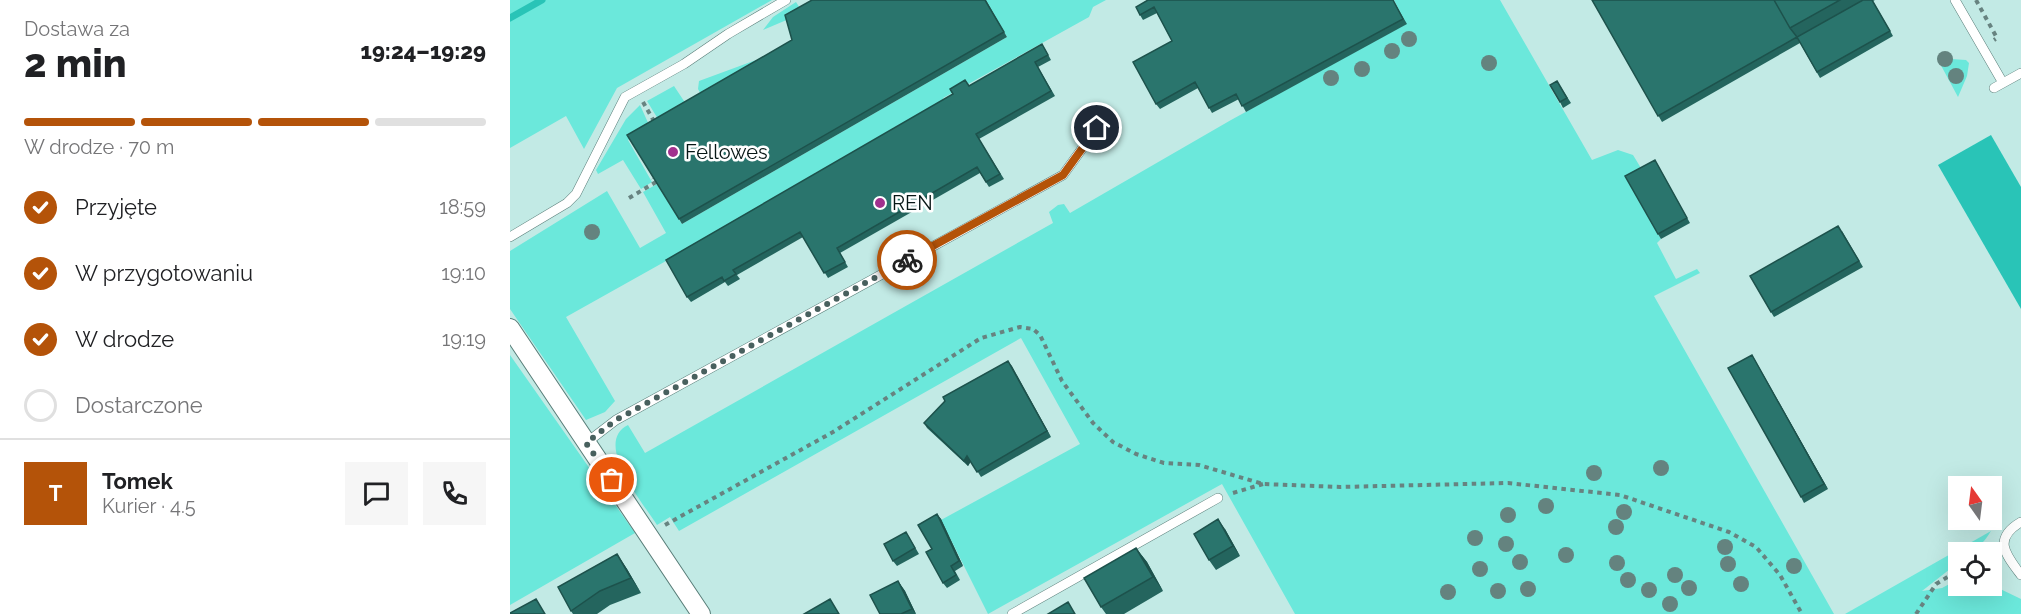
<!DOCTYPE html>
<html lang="pl">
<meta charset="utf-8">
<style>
:root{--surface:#fff;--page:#f6f6f6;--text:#202124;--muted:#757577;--line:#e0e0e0;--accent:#b45309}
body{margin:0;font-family:Raleway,sans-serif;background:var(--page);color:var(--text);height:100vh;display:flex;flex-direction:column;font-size:22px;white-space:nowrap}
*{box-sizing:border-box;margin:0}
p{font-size:20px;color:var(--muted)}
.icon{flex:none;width:33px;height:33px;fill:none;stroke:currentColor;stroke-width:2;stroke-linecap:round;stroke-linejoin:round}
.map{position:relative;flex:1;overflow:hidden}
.details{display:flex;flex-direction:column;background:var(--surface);width:510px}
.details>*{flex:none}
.needle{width:39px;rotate:346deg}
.controls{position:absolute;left:1438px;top:476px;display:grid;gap:12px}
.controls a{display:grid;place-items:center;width:54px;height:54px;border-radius:0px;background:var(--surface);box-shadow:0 6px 24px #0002;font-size:30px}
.pin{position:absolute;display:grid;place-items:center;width:51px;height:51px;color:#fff;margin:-26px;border:3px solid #fff;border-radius:50%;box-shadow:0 2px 6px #0007}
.courier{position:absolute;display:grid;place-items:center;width:60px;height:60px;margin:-30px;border:4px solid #b45309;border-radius:50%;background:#fff;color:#222;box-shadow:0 2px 8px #0007}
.headline em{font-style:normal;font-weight:800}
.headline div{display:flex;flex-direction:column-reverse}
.headline{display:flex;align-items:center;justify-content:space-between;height:102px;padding:0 24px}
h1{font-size:39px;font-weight:800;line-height:45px}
.bar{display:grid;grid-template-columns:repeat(4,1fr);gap:9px 6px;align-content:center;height:72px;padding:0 24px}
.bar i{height:8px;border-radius:4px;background:var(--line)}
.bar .selected{background:var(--accent)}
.bar p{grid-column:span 4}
.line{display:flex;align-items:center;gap:15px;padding:0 24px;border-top:2px solid var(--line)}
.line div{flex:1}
.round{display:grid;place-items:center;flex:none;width:63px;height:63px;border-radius:0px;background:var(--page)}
ol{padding:0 24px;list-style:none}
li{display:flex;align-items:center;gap:18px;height:66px}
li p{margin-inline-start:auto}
li .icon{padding:6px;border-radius:50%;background:var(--accent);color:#fff;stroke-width:4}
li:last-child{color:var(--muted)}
li i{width:33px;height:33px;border:3px solid var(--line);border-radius:50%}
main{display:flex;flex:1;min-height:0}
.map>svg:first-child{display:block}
</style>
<main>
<section class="details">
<div class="headline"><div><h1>2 min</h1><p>Dostawa za</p></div><em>19:24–19:29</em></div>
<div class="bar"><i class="selected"></i><i class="selected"></i><i class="selected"></i><i></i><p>W drodze · 70 m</p></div>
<ol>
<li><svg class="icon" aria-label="check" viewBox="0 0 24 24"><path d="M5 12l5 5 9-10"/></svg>Przyjęte<p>18:59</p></li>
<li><svg class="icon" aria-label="check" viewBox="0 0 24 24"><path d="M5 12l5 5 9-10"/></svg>W przygotowaniu<p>19:10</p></li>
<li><svg class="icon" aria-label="check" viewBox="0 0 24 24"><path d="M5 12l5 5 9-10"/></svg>W drodze<p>19:19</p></li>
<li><i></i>Dostarczone</li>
</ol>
<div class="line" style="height:108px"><b class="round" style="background:var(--accent);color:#fff">T</b><div><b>Tomek</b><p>Kurier · 4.5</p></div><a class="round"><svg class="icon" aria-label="chat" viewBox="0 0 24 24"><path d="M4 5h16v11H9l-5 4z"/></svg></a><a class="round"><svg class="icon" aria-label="phone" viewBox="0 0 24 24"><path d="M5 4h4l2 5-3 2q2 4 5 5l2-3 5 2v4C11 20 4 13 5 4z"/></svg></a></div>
</section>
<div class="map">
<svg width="1511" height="614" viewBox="0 0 1511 614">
<rect width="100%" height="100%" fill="#c2eae5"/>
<path fill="#6be8db" d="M0,0H262L107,88L74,149L56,116L0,148Z
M476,0H596L583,7L579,17L433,98L434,102L408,114L409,116L392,126L391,124L383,128L384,131L366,142L364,139L356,144L358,147L331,158L333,161L315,171L313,169L305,173L306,177L56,317L105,401L95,412L76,420L0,309V251L97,191L130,248L156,233L133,192L147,184L172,224L497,37Z
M884,0H990L1082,160L1108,150L1123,155L1134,173L1119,182L1151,239L1147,243L1166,279L1187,269L1190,273L1144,296L1324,614H785L712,484L478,614L431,520L570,444L511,338L169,531L160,517L147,525C134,504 82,443 118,425L135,453L543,223L539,212L548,205L554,204L560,213L721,120L896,24Z
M286,2L293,13L253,30L263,17Z
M1437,52L1441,59L1456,60L1459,63L1457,76L1448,97L1427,58Z
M246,60L249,66L193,98L188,89L189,81Z
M164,86L178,107L148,119L137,101Z
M130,105L140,127L118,140L142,182L131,189L113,160L88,174L86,170L116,119Z
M0,355L125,533L0,605Z
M1481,531C1472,545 1466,552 1449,552V562L1412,591L1432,588L1449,579V585H1482L1511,599V614H1335Z"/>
<path fill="#29c4b7" d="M1481,135L1511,187V309L1428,165Z"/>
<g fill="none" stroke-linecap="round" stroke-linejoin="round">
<path stroke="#29c4b7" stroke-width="7" d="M0,18L32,0"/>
<defs>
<path id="lane" d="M1445,0L1493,83
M1484,88L1511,73
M0,237L57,203L66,194L115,97L174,64L218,34L276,0
M76,443L106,420L553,175L587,128
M1511,522C1482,539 1496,555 1511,575
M502,614L708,498"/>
<path id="street" d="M0,328L191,614"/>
</defs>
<use href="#lane" stroke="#597e79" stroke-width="10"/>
<use href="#street" stroke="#597e79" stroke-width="20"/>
<path stroke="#678380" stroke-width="4" stroke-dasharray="4.5 4.5" stroke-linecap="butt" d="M1466,0L1487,38L1484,40
M133,102L145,123
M119,198L146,182L143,178
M723,493L753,484
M155,525L323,432L471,338L510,327L523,329L530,335L552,381L583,423L603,442L626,454L654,463L689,465L753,484L830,487L998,483L1110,495L1219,532L1246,547L1270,575L1292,614
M1406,614L1426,584L1449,570"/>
<use href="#lane" stroke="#fff" stroke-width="9"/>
<use href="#street" stroke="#fff" stroke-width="18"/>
</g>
<g fill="#64837f">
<circle cx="899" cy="39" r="8"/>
<circle cx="882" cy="51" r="8"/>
<circle cx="1435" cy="59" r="8"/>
<circle cx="979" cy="63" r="8"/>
<circle cx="852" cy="69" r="8"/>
<circle cx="1446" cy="76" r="8"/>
<circle cx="821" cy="78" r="8"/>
<circle cx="82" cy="232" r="8"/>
<circle cx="1151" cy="468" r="8"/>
<circle cx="1084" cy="473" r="8"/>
<circle cx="1036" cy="506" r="8"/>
<circle cx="1114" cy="512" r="8"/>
<circle cx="998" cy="515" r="8"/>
<circle cx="1106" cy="527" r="8"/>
<circle cx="965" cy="538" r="8"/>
<circle cx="996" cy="544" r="8"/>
<circle cx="1215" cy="547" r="8"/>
<circle cx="1056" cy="555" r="8"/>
<circle cx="1010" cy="562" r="8"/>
<circle cx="1107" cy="563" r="8"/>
<circle cx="1218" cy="564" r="8"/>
<circle cx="1284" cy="566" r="8"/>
<circle cx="970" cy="569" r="8"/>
<circle cx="1165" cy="575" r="8"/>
<circle cx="1118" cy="580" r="8"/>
<circle cx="1231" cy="584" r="8"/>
<circle cx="1179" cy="588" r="8"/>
<circle cx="1018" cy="589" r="8"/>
<circle cx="1139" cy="590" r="8"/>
<circle cx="988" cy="591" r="8"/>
<circle cx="938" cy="592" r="8"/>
<circle cx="1160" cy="604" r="8"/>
</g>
<path fill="#24655e" d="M476,0L497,37L172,224L169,219Z
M638,0H883L897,24L736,112L729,99L702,113L688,88L650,109L646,104L662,41L647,13L633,20L630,15Z
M1082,0H1365L1363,1L1383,36L1310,78L1290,43L1152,122Z
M535,49L541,60L528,67L545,96L469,139L494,179L479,187L470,173L330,253L338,267L318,278L293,237L227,275L230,279L218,286L215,282L181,302L177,297L459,86Z
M1047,81L1061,103L1053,108L1050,102Z
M1145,160L1180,223L1151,239L1148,234Z
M1332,231L1353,267L1264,317L1261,312Z
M1242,355L1318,489L1294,503L1291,497Z
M498,361L541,437L471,477L461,461L458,466L417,428L414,423Z
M427,514L431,519L453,566L445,571L450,580L437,588L433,583L422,549Z
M715,529L730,556L706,570L699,560Z
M399,537L409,554L387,566L383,561Z
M626,548L637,562L653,591L614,614H596L591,607Z
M107,554L117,569L131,593L100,605L87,614H63L61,611Z
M388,581L395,591L406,614H370Z"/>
<path fill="#1d524c" d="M1242,355L1245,360L1318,489L1314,484Z
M498,361L502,366L541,437L537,431Z
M457,456L461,461L458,466L454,461Z
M427,514L431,519L453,566L449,561Z
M708,519L715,529L730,556L723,546Z
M626,548L637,562L653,591L643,577Z
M107,554L117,569L131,593L121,578Z
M388,581L395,591L406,614L402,609Z"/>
<path fill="#2a756d" stroke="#1d524c" stroke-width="1.5" d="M302,0H475L494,32L169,219L117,135L282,40L275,15Z
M638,0H883L893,19L732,106L726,94L699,108L685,82L646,104L623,62L662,41L644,7L630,15L626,7Z
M1082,0H1264L1280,28L1287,37L1148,116Z
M1264,0H1330L1280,28Z
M1353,0H1362L1380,31L1307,72L1287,37Z
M532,44L538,55L525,62L541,91L466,134L490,174L476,182L467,167L327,248L335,262L314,273L290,232L223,270L226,274L214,281L212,277L177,297L156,260L443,94L440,89L455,80L459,86Z
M1047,81L1057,98L1050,102L1040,85Z
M1145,160L1177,218L1148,234L1115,176Z
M1328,226L1349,261L1261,312L1240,276Z
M1242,355L1314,484L1291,497L1218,368Z
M498,361L537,431L467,472L457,456L454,461L414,423L435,401L433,397Z
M427,514L449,561L441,566L446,575L433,583L416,552L422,549L408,525Z
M708,519L723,546L699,560L684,534Z
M396,532L405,548L383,561L374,544Z
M626,548L643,577L591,607L574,578Z
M107,554L121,578L90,591L61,611L48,587Z
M388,581L402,609L391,614H370L360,595Z
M26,599L35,614H0V613Z
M320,599L329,614H294Z
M558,602L565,614H538Z"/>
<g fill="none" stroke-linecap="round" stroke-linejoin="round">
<path stroke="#48605e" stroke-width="6" stroke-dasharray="0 10.8" d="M102,480L76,443L106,420L397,260"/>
<path stroke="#b45309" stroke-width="8" d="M397,260L553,175L587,128"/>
</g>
<g fill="#a1318e" stroke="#fff" stroke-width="2">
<circle cx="163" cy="152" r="6"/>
<circle cx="370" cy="203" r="6"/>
</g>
<g text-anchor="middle" stroke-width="5" stroke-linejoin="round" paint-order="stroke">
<g font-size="20" fill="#071615" stroke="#fff" text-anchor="start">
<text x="175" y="159">Fellowes</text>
<text x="382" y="210">REN</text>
</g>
</g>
</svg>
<div class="controls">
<a><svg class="needle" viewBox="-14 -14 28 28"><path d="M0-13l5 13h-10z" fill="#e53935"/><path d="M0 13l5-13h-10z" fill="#757577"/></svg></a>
<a><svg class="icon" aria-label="locate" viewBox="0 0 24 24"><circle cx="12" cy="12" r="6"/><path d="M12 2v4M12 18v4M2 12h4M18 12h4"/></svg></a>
</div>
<div class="pin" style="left:102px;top:480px;background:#ea580c"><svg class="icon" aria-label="bag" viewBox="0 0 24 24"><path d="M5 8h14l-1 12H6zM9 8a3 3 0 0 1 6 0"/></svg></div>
<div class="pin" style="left:587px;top:128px;background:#1f2937"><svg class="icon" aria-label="home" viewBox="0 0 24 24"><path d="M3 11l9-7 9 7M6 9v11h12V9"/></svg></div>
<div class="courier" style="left:397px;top:260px"><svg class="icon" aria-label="bike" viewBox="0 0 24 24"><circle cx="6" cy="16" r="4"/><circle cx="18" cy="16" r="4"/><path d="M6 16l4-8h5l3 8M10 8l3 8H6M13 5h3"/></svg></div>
</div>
</main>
